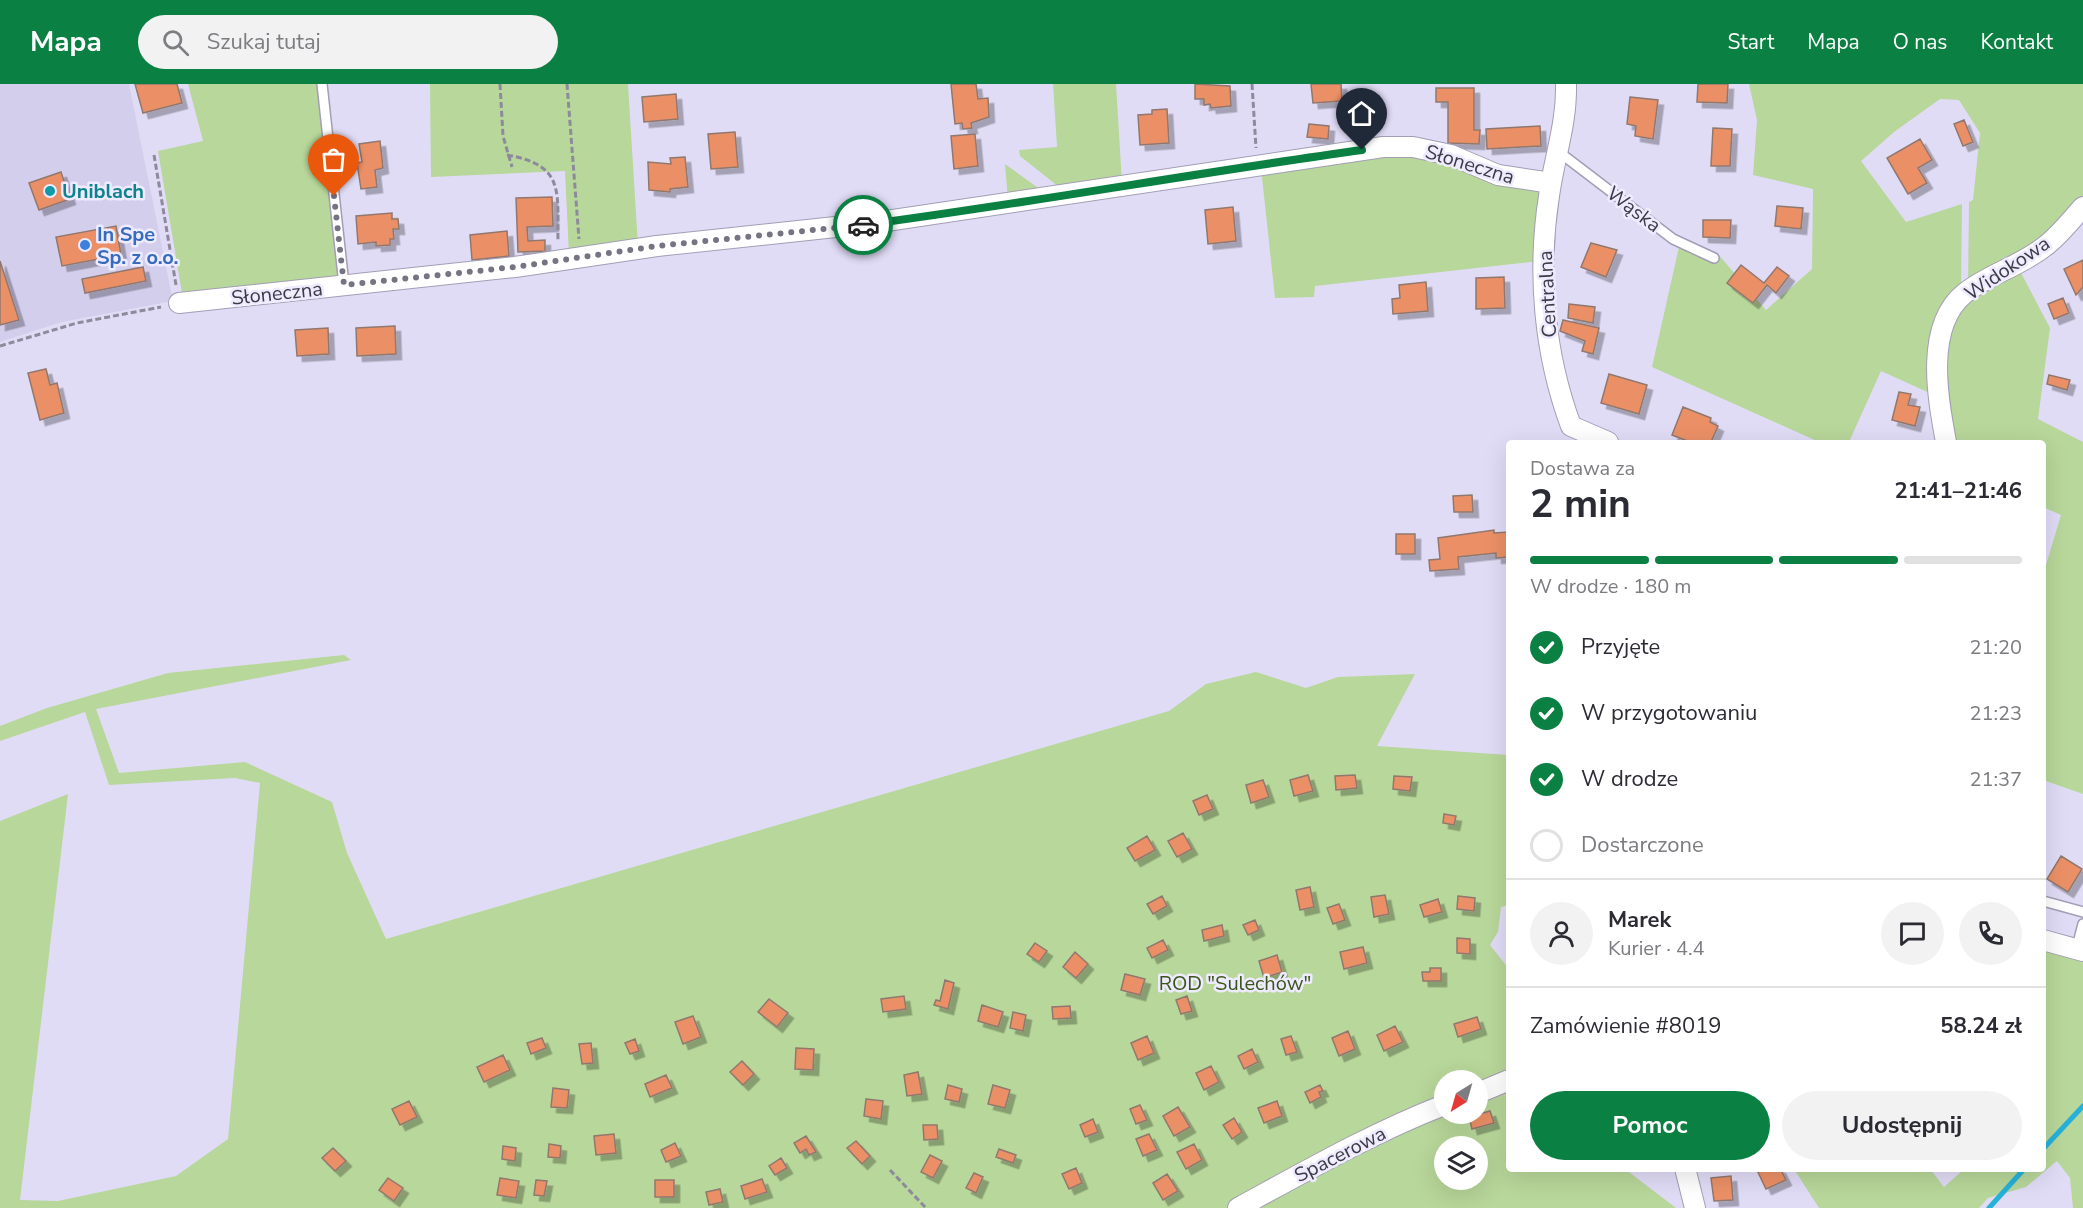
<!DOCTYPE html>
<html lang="pl">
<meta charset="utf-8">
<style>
:root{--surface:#fff;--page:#f2f2f3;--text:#2b2b33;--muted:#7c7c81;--line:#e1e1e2;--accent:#0b8043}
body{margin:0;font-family:"Nunito Sans",sans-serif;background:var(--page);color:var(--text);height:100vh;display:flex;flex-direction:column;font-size:22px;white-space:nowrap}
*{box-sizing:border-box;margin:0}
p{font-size:20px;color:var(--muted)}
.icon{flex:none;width:33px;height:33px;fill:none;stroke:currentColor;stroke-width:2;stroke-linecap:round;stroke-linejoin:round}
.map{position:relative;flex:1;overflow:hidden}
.details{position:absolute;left:1506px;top:356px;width:540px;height:732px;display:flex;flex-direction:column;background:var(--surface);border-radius:6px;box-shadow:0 6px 24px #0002}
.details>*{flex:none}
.needle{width:39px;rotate:217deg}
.tools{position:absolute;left:1434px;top:986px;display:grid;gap:12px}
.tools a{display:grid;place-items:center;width:54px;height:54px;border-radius:50%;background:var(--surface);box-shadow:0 6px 24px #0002;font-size:30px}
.pin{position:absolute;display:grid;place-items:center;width:51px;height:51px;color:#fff;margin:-62px -26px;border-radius:50% 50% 50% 0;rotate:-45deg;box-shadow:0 0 6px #0007}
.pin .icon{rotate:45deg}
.courier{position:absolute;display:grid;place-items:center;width:60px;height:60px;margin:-30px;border:4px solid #0b8043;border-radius:50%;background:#fff;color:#222;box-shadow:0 2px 8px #0007}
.headline em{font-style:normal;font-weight:700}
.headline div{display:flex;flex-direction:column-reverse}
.headline{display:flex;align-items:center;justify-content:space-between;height:102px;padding:0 24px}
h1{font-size:39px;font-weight:700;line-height:45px}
.bar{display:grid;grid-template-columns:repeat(4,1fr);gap:9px 6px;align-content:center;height:72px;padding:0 24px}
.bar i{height:8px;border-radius:4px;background:var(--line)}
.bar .selected{background:var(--accent)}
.bar p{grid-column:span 4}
.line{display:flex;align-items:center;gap:15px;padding:0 24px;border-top:2px solid var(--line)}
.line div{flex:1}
.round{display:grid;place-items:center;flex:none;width:63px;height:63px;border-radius:32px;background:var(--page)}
ol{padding:0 24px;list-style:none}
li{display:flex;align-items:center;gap:18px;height:66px}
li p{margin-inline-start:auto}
li .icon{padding:6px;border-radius:50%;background:var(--accent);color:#fff;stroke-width:4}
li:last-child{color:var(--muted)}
li i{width:33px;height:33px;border:3px solid var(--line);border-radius:50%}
.primary-button{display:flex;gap:12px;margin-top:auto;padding:12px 24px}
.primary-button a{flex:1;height:69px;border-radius:36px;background:var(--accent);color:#fff;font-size:24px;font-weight:700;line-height:69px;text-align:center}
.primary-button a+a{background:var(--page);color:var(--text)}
header{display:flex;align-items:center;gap:36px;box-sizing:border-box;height:84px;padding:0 30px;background:var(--accent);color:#fff}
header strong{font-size:28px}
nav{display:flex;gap:33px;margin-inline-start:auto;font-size:21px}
.search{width:420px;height:54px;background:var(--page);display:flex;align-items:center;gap:15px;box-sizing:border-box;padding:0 21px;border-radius:33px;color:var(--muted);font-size:22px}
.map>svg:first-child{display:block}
</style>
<header>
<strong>Mapa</strong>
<div class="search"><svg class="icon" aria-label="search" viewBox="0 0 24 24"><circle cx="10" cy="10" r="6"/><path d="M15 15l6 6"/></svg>Szukaj tutaj</div>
<nav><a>Start</a><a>Mapa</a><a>O nas</a><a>Kontakt</a></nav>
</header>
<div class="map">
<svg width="2083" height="1124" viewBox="0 0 2083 1124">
<defs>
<filter id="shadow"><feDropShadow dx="5.5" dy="5.5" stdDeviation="0" flood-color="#0004"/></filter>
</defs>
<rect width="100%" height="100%" fill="#e1dcf6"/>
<path fill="#d4ceed" d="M0,0H129L173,217L62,238L0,258Z"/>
<path fill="#b8d79a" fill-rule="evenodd" d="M188,0H317L345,196L183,215L158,67L203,57Z
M430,0H628L638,162L569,171L565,87L431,93Z
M1053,0H1116L1122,99L1064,107L1020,72L1019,66L1057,63Z
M1749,0H2083V116L2045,157L1968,203L1969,118L1973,116L1980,49L1959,16L1940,15L1894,48L1861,77L1906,138L1962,120L1961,207L1934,311L1881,287L1849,358H1819L1652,283L1681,154L1717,169L1766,226L1812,185L1813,105L1753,91L1757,36Z
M1413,67L1546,102L1540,177L1315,202L1314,213L1275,214L1261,84Z
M1005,80L1048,111L1008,116Z
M2019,185L2050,244L2038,335L2083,358V710L2043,696V491L2061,431L2043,423V358H1951L1944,257L1967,213Z
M344,571L351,576L96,625L119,689L245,678L332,718L347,769L386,855L1169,627L1206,600L1256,588L1306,604L1338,593L1415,590L1377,662L1509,671V821L1501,823L1498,848L1490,861L1509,885V987L1478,999V996H1444V1013L1344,1059L1228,1124H0V737L68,710L20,1116L58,1117L176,1092L228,1055L260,699L235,694L109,701L85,628L0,657V642L47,624L168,589Z
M2049,862L2083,873V1124H2073L2070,1094L2057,1077L2026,1103L1988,1114L1979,1124H1819L1794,1085H1930L1944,1103L1964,1085L2043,1084V868Z
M1509,1002V1084L1625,1085L1676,1124H1255L1394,1051L1446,1029H1478V1016ZM1444,1062H1478V1095H1444Z"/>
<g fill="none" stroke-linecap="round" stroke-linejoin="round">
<path stroke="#27b1da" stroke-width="5" d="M2043,1065L2083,1022
M1989,1124L2025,1084"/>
</g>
<path fill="#eb9066" stroke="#91786e" stroke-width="1.5" filter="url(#shadow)" d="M135,0H177L182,19L143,29Z
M951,0H976L978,15L988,14L989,33L971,39L972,44L963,45L962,39L955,40Z
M1195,0L1230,2L1231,22L1211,24L1210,20L1204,21V15H1195Z
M1311,0H1341L1342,17L1313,19Z
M1698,0H1728L1727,19L1697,18Z
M1436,4H1474V46H1480L1479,60L1448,59V18H1436Z
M676,10L678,35L644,38L642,13Z
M1630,13L1658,16L1653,55L1635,52L1636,42L1627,40Z
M1167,25L1169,59L1140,61L1138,31L1152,30V26Z
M1964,36L1973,58L1963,62L1954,40Z
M1309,40L1329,42L1328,55L1307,53Z
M1540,42L1541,62L1487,65L1486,45Z
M1713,44L1732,45L1730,82H1711Z
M735,48L738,83L711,85L708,50Z
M975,50L978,82L954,85L951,52Z
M1920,55L1932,76L1918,84L1927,99L1908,110L1887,74Z
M380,57L383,84L375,86L377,103L361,105L357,79L362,78L359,60Z
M685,73L688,103L670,105V108L649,106L648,78L671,80L670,74Z
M61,88L70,115L39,126L29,99Z
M552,113L553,142L527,143L528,157L545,156V167L518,168L516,114Z
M1777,122L1803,124L1801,145L1775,142Z
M1233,123L1236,157L1208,160L1205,126Z
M392,129V135H398L399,145H393L394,155H390V161L376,162V158L358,160L356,132Z
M1703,136H1731L1730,154L1703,153Z
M116,142L121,171L62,182L56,153Z
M507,147L509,172L472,176L470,151Z
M1591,159L1617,166L1606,193L1581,183Z
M2083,176V203L2076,211L2064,185Z
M0,177L19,236L0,241Z
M1741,181L1764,199L1777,183L1789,192L1776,209L1767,201L1753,219L1727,199Z
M143,183L146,197L85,209L82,195Z
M1504,193L1505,224L1476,225V194Z
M1426,198L1428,227L1393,230L1392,215L1400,214L1399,201Z
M2063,214L2069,229L2054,235L2048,220Z
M1569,220L1595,223L1593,239L1568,234Z
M1563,236L1599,244L1593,270L1582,267L1585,257L1560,247Z
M395,242L396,270L357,272L356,244Z
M328,244L329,270L297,272L295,246Z
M46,285L50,301L57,299L64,329L40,336L28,289Z
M1609,290L1647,301L1639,330L1601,319Z
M2049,291L2070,296L2067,306L2047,300Z
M1899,308L1911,310L1908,321L1920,323L1915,342L1892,336Z
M1683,323L1711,334L1710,338L1718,342L1711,358H1690L1672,351Z
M1472,411L1473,428H1454L1453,412Z
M1494,446V449L1509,448V473L1496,474V469L1458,473L1459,485L1430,487L1429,476L1440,475L1438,454Z
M1396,450H1415V470H1396Z
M1308,691L1313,707L1294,712L1290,696Z
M1355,691L1357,704L1336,706L1335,692Z
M1394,692L1412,693L1410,707L1393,705Z
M1263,696L1269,713L1251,719L1246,701Z
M1207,711L1213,725L1199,731L1193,717Z
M1444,730L1456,732L1454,741L1443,739Z
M1183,749L1192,765L1177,773L1168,757Z
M1147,752L1155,766L1135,777L1127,764Z
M2061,772L2082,785L2068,808L2047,795Z
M1310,803L1314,823L1300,826L1296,806Z
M1385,811L1389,830L1374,833L1371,813Z
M1162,812L1167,822L1153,830L1147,820Z
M1458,812L1475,814L1474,827L1457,825Z
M1438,815L1442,828L1424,833L1420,821Z
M1339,820L1345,836L1333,840L1327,824Z
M1255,836L1259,846L1248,851L1243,841Z
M1222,841L1224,852L1204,857L1202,846Z
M1457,854L1470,855V870L1457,869Z
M1163,856L1168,866L1152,874L1147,864Z
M1035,859L1047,867L1039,878L1027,870Z
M1363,863L1367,879L1344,885L1340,868Z
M1075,868L1088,880L1076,894L1063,883Z
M1277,871L1282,888L1264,894L1259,877Z
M1430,884H1441V897H1423L1422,888H1430Z
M1125,890L1145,895L1140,911L1121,906Z
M945,896L954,899L948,925L934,921L936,916L940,917Z
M904,912L906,925L883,928L881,915Z
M1187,912L1192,927L1181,930L1176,916Z
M769,915L788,929L777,943L758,928Z
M982,921L1003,928L998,943L978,937Z
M1070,922L1071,934L1053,935L1052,923Z
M1013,928L1026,931L1023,947L1010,944Z
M693,932L701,953L683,960L675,938Z
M1477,933L1481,945L1458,953L1454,940Z
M1395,942L1403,958L1384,967L1377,951Z
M1348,947L1355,965L1339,972L1332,954Z
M1147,952L1154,969L1138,976L1131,959Z
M1291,952L1297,968L1286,971L1281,955Z
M542,954L546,964L531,970L527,959Z
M635,955L639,967L630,970L625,959Z
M591,959L593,979L582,980L579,960Z
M796,964L814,965L813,986L795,985Z
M1252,965L1258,978L1244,985L1238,972Z
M503,971L510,986L484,998L477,983Z
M742,977L754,990L743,1001L730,988Z
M1211,982L1219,998L1204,1006L1196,989Z
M918,988L922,1010L907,1012L904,991Z
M666,991L672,1004L650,1013L645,1000Z
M948,1001L962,1005L959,1018L945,1015Z
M993,1001L1010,1006L1005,1024L988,1020Z
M1320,1001L1323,1007L1319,1008L1321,1013L1310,1019L1305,1008Z
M553,1004L569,1006L567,1024L551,1023Z
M866,1015L883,1017L881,1035L864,1032Z
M409,1017L417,1033L400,1041L392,1025Z
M1277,1017L1282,1032L1264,1039L1258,1024Z
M1140,1021L1147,1036L1136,1040L1130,1025Z
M1178,1023L1190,1043L1174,1052L1163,1032Z
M1490,1027L1494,1039L1472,1045L1469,1033Z
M1234,1034L1242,1048L1232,1055L1223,1041Z
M1093,1035L1098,1048L1085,1053L1080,1041Z
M923,1041H937L938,1055L924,1056Z
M614,1050L616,1069L596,1071L594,1052Z
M1149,1050L1157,1066L1143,1072L1136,1055Z
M806,1052L816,1068L809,1071L806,1065L800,1069L794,1059Z
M856,1057L870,1072L862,1080L847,1064Z
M675,1059L681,1072L666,1078L661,1066Z
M549,1060L561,1062L560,1074L548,1073Z
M1194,1060L1202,1076L1186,1085L1177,1068Z
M503,1062L516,1064L515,1077L502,1075Z
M333,1064L346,1077L335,1087L322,1074Z
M999,1065L1016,1071L1013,1079L996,1073Z
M930,1071L942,1077L933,1094L921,1088Z
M781,1074L787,1084L775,1091L769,1082Z
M1076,1084L1082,1099L1069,1105L1062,1090Z
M1756,1084H1780L1786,1096L1766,1105Z
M974,1089L983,1093L976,1109L966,1104Z
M1167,1090L1178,1107L1163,1116L1153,1099Z
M1731,1092L1733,1116L1714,1117L1711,1094Z
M388,1094L403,1104L394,1117L379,1106Z
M500,1094L519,1097L516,1114L497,1111Z
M762,1095L767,1108L745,1115L741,1102Z
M536,1096L547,1097L544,1112L534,1111Z
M655,1096H674V1113H655Z
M720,1105L723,1118L709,1121L706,1108Z"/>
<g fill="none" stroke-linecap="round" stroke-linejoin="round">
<defs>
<path id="lane" d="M322,0L344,201
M1559,68L1673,155L1714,174
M2043,817L2083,828
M2077,863L2083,840"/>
<path id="street" d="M1566,0C1567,40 1554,74 1549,112C1537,189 1544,269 1571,342L1608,358
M179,219L515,183L657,162L873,139L1383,63H1413L1451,71L1498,91L1551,99
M1946,358C1938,315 1924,242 1965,209C1989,190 2020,182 2044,163C2059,152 2071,136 2083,123
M2043,856L2083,867
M1478,1009L1509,996
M1685,1084L1695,1124
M1238,1124C1306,1087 1372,1049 1444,1021"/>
</defs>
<use href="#lane" stroke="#a29eb5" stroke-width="12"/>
<use href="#street" stroke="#a29eb5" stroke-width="22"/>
<path stroke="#8d8a9c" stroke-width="3" stroke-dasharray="6 3" stroke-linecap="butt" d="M500,0L503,52L512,83
M567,0L579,155
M1252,0L1256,64
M154,71L176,201
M507,71C566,81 557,109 558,158
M0,262L77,239L161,223
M890,1086L926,1124"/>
<use href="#lane" stroke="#fff" stroke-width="9"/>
<use href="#street" stroke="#fff" stroke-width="20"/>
</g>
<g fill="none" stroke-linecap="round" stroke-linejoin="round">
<path stroke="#767382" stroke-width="6" stroke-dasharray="0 10.8" d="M334,112L344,201L515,183L657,162L863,141"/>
<path stroke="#0b8043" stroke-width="8" d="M863,141C1030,119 1195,89 1362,66"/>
</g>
<circle fill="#0f9aa8" stroke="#eeeaff" stroke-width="2" cx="50" cy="107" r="6"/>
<circle fill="#3f7fe0" stroke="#eeeaff" stroke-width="2" cx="85" cy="161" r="6"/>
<g text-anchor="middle" stroke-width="5" stroke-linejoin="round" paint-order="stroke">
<g font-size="20" fill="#3c3a44" stroke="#eeeaff">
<text transform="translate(1470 80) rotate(17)" y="7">Słoneczna</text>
<text transform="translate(1634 125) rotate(37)" y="7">Wąska</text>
<text transform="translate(2007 184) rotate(-34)" y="7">Widokowa</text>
<text transform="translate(277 209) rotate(-6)" y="7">Słoneczna</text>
<text transform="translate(1547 210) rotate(-93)" y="7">Centralna</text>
<text transform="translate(1340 1070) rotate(-27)" y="7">Spacerowa</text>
</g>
<g font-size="20" font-weight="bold" fill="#0d838f" stroke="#eeeaff" text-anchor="start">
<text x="62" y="114">Uniblach</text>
</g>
<g font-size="20" font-weight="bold" fill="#366cbe" stroke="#eeeaff" text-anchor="start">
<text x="97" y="157">In Spe<tspan x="97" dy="23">Sp. z o.o.</tspan></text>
</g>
<g font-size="20" fill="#3a5518" stroke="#eeeaff">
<text x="1235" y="906">ROD "Sulechów"</text>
</g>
</g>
</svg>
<div class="tools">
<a><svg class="needle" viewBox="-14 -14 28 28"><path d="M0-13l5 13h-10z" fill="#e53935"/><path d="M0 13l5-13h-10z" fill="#7c7c81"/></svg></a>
<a><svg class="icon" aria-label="layers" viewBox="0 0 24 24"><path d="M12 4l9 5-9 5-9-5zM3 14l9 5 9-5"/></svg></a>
</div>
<div class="pin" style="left:334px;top:112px;background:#ea580c"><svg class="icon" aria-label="bag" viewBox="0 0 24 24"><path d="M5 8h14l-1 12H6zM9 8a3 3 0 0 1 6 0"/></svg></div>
<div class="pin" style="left:1362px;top:66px;background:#1f2937"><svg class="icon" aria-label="home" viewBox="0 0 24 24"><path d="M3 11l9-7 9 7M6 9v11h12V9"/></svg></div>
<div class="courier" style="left:863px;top:141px"><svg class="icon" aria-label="car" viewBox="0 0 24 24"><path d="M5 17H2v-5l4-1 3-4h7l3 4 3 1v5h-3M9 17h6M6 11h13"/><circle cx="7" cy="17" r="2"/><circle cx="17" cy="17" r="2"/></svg></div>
<section class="details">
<div class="headline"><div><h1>2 min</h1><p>Dostawa za</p></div><em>21:41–21:46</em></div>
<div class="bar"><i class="selected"></i><i class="selected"></i><i class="selected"></i><i></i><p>W drodze · 180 m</p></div>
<ol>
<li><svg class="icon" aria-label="check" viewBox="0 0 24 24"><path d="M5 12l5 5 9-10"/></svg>Przyjęte<p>21:20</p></li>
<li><svg class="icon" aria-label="check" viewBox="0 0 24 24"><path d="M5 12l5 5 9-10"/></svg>W przygotowaniu<p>21:23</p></li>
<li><svg class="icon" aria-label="check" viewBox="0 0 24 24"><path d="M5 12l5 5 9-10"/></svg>W drodze<p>21:37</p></li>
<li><i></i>Dostarczone</li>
</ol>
<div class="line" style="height:108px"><a class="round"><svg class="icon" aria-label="person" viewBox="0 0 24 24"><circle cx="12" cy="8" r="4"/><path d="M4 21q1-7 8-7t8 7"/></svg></a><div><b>Marek</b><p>Kurier · 4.4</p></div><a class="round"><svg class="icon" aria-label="chat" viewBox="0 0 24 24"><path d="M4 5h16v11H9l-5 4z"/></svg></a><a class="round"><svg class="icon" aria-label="phone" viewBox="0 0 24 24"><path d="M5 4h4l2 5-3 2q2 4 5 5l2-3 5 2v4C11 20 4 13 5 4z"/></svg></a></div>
<div class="line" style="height:78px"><div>Zamówienie #8019</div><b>58.24 zł</b></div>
<div class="primary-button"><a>Pomoc</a><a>Udostępnij</a></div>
</section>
</div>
